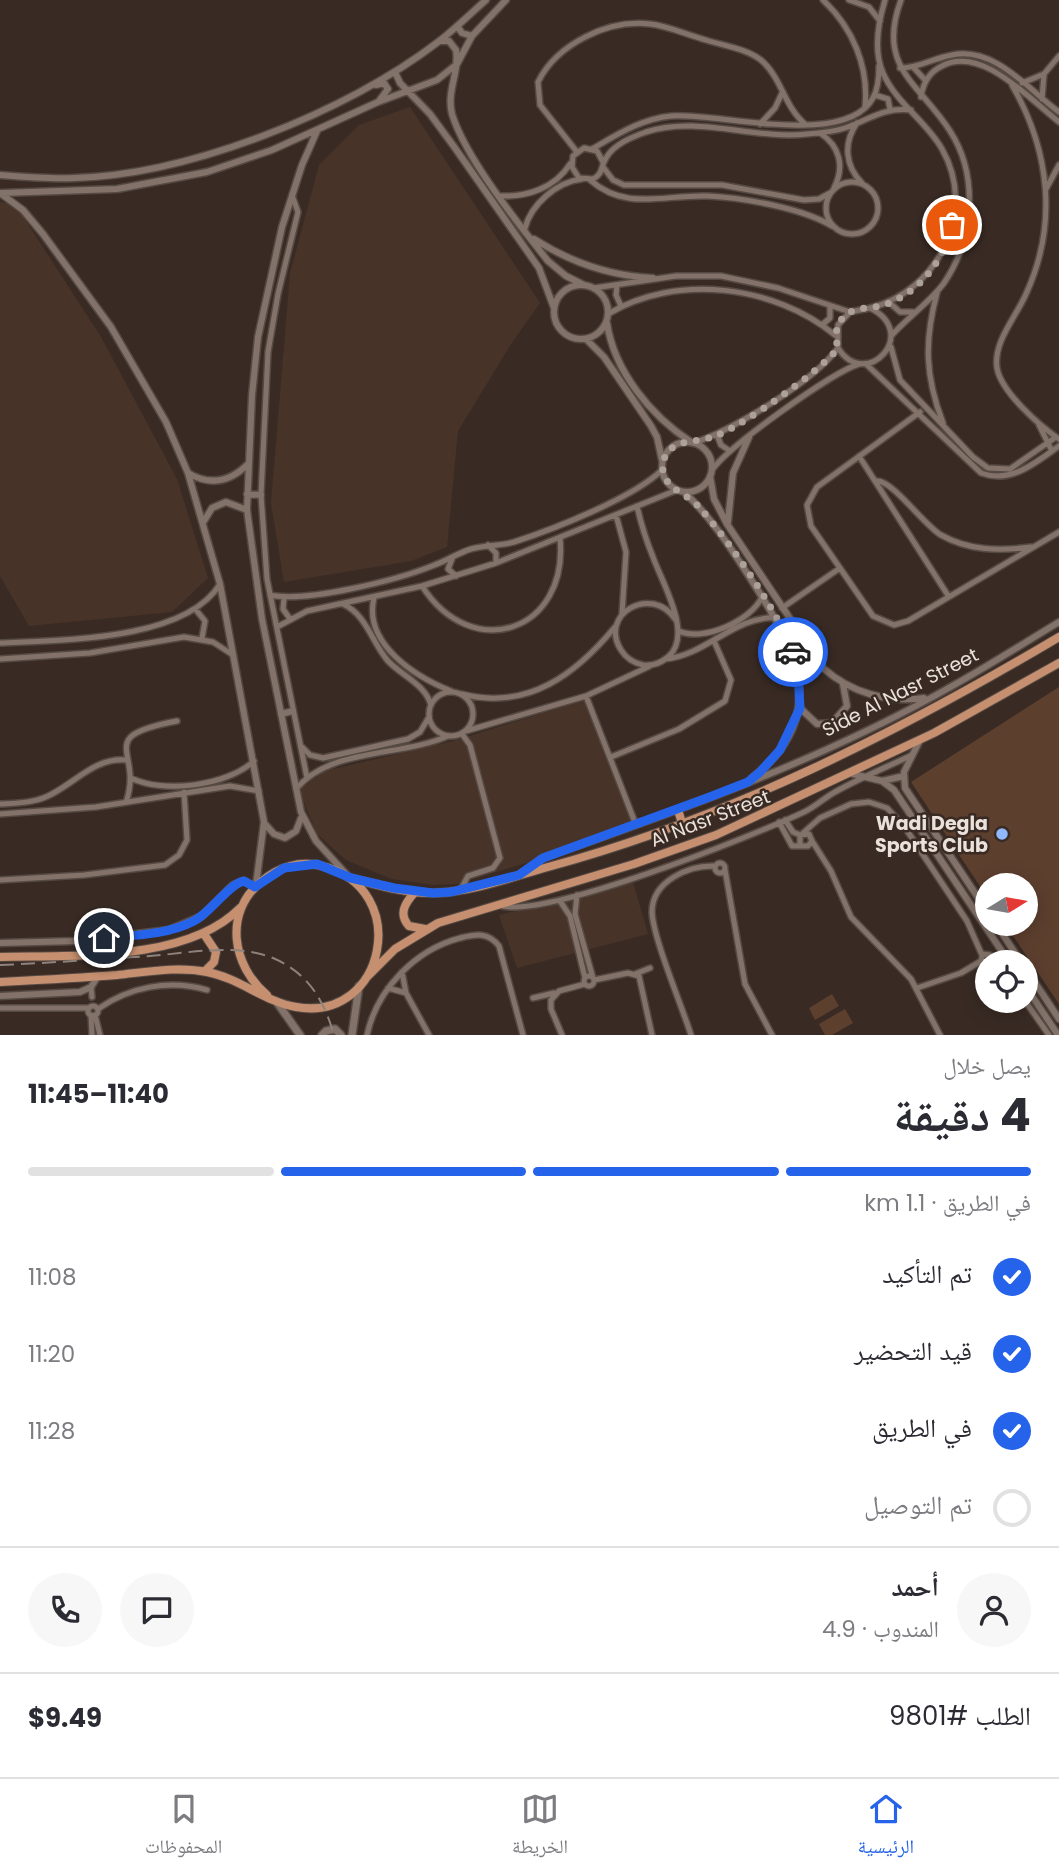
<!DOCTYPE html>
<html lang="ar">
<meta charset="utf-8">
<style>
:root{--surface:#fff;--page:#f7f7f7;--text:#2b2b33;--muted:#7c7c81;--line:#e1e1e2;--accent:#2563eb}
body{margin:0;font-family:Poppins,"Noto Naskh Arabic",sans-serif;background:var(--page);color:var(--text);direction:rtl;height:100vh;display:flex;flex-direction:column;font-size:26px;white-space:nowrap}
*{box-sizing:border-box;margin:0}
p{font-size:23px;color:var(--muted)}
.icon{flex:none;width:38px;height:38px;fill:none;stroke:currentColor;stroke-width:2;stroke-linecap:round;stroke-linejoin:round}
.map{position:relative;height:1035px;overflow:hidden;direction:ltr}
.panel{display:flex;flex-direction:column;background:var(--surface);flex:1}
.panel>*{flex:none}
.needle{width:46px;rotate:79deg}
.fabs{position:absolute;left:975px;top:873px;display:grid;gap:14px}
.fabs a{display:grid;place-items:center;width:63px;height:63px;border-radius:50%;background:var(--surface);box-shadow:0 4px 18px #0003;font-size:35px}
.pin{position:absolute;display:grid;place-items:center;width:60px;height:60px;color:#fff;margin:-30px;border:4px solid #fff;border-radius:50%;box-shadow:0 2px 7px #0007}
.courier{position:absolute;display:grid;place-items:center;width:70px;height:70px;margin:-35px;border:5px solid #2563eb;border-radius:50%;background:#fff;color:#222;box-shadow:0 2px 9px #0007}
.head em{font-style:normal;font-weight:700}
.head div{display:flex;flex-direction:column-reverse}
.head{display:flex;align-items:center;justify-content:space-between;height:119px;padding:0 28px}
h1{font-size:46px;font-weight:700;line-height:52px}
.bar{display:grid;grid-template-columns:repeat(4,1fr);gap:10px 7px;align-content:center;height:84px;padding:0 28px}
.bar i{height:9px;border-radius:5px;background:var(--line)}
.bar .active{background:var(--accent)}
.bar p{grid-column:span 4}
.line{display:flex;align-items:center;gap:18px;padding:0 28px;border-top:2px solid var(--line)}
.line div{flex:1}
.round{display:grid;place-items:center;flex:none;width:74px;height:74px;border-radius:37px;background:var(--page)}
ol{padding:0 28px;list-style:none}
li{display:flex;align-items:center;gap:21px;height:77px}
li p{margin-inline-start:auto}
li .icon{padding:7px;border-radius:50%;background:var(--accent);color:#fff;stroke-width:4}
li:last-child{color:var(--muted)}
li i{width:38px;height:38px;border:4px solid var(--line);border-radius:50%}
.dock{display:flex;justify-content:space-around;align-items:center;height:98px;border-top:2px solid var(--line);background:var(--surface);font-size:19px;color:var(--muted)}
.dock a{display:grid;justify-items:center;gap:4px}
.dock .active{color:var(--accent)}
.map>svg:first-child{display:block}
</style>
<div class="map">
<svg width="1059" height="1035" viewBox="0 0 1059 1035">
<rect width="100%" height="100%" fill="#392b24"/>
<path fill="#473328" d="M410,107L540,303L511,344L458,431L447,547L411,561L284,582L271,503L290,273L319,165L359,125Z
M0,202L15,204L101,337L177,479L208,578L172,612L29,626L0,576Z
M584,700L637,829L457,884L433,885L392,879L346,860L317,834L299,790L325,771L457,740Z
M633,882L648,934L517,968L499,915Z"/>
<path fill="#5d3f2e" d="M1059,687V1004L1005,924H1026V886H987V897L911,782Z
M832,994L839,1006L815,1020L809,1008Z
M845,1009L853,1023L832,1035H825L819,1024Z"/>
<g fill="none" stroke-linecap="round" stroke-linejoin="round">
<defs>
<path id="minor" d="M823,0C853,28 869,67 865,107
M849,0L869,7L880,21
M900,68C920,68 933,58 952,55C994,46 1028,89 1059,112
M914,68L926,81
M1022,83L1044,74L1059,56
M1012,85C1050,151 1058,224 1026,294C1016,317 993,342 997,368C1001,392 1040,426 1059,439
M875,95L888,99L890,109
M921,97C923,83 929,72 942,66C982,45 1029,99 1059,122
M1042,99L1044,74
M857,123C843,143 845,166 862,183
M760,124L775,108L782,93
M820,133C840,146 845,167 834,188
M592,149C618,134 641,119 671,116C717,112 845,149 873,98C878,89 879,76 879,66
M577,152L540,105L538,82C557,44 608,19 650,24C669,26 687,35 706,40C724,46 745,48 761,60C782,78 784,107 806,125
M603,162L597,151L584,148L573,156L572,167L579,178L593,179C604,173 600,167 606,158C614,144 632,137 646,132C698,115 754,140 807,134C820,133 833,132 845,128C869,120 883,107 911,110
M603,167L613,180L624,185H722L804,200L819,199L830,193
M590,180C627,212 664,194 708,196C744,198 802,208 832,226
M826 208a26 26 0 1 1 52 0a26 26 0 1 1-52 0Z
M1046,189L1059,165
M292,195L298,212L278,294L268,352L261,495L267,579L307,778
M501,196C527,197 555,188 570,164
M525,228C531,205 556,182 582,179
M617,285L616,295L621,306
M594,288L676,276H721L778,288L850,312L870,308C921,333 866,392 838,348V325L850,312
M937,293C924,341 925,376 943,423
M890,303L900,312H913
M870,308C938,291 978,212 942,149C926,121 896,103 883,73C873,50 878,23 885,0
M608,314C676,273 774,285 835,335
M823,324L830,318V307
M891,336C907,318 930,302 944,283C974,239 979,176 950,131C919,83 876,67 901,0
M891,347L900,380L973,457L988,468L1010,469L1056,437
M866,364L981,473C1011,484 1035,463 1059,446
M920,412L817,487L807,505L811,526L873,616L894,625L908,621L1059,532
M1039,425L1052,451
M717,435L721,445L730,451
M694,443C734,429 813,382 838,348
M859,456L949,597
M712,470C729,446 831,373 859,364
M877,481C892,480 924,525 941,535C969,551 1000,551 1031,547
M637,506C641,524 646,540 653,557C662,583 694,635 668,657C661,663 652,666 643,665C634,663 626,658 621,650C598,614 652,584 675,619
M616,515L626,552L622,614
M488,545L496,553V563
M452,559L448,569L456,576
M422,586C472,664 569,632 560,538
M270,595C306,603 397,580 432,566C446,561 458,553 471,549C485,545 500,546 514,542C554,529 633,498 662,470
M284,598L283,609L290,619
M374,598C363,644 416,677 451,691
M343,604C367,615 372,643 388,661C402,676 425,684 431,705
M782,608L840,568
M196,610L205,621L202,638
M277,627L307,611L422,586L496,563L677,490
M679,631C703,642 751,621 762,597
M0,643C62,640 185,641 220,584
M0,659L90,653L184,637L213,642L233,655
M665,659C705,656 736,615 776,618
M429 714a22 22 0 1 1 44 0a22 22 0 1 1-44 0Z
M462,694C528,711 576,674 615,627
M586,696L636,825
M466,731L586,696L650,666
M302,747L310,755L323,758L408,739L420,732L429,717
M611,757L679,729L725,701L731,680L714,641
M131,778C163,794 227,786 254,761
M296,789C331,747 401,757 448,736
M126,802C144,751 92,737 177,721
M0,804C17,803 33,803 48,796C74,784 95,757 126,760
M0,814L96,807L230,786L259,791
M785,820L793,832L800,835
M779,822L792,846H808L812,841L809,834L800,835V845
M803,833L820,818L851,804L869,802L887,808L904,826L967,921L982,955
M812,841L831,871L851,917L911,979L940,1035
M715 868a5 5 0 1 1 10 0a5 5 0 1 1-10 0Z
M725,870L745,984L772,1035
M0,880L84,875L165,865L179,855L187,840L184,792
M461,889L468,876L493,868L500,858L470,745L462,734
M577,895L575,914L593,978
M560,901L570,916L585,978
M499,905C541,921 755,835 804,812C815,807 824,798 835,792C860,778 887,767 912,755
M987,964L981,961L983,954L990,955L989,962
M402,972L406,993L429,1035
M635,974L650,968
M584 981a5 5 0 1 1 10 0a5 5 0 1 1-10 0Z
M594,980L628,973L639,976L652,1035
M91,987L92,997
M388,988L406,993
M917,988L961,973L981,961
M533,998L554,993
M1025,1001L1049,1035
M88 1011a5 5 0 1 1 10 0a5 5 0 1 1-10 0Z
M0,1008H89
M98,1009C129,987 169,979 207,990
M91,1015L92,1035
M95,1015L100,1035
M367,1035C377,989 415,950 460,938C477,934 488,932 499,946L523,1035
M562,1035L551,1009V1000L559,991L585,984
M691,1035C682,1006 653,938 652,912C652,881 689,865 715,866"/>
<path id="tertiary" d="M457,26L462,33L472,36
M440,41H449L456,50C460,72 446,91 452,114C465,157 519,225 548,261L566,276L584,285
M395,72L400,83L430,114L455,148L539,268L554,308
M376,85L384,83L388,89L379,101
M317,131L302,165L282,227L258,337L252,395L247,510L262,619L301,812L316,841L348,876
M0,175C25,177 50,179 74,178C189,175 347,112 438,42C455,29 470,14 486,0
M0,193L23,210L43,234L111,327L166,422L188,473L220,584L264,822L256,885
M2,193L117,189L207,172L272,150L378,102L437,80L457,64L472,36L506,0
M534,239C570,262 610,276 653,278
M554 312a27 27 0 1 1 54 0a27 27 0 1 1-54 0Z
M607,323C614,371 651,416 691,442
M586,339L604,357L651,426L657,437L662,460
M662 467a25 25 0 1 1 50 0a25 25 0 1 1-50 0Z
M188,473C210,486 230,482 248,464
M710,476L714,499L727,524L823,668C851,693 888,703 924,698
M684,492C712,518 732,550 752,581C797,651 831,716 752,778
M247,494L261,495
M204,521L212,508L226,502L247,510
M728,522L733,473L749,437
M800,708L817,724L832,723L847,706L843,684
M281,714L293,711
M920,740L904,772L905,788L987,911
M853,774L882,781L894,790L1009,962
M882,781L904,776
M265,824L274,834L285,838L296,831L301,818
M519,875L543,858C683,809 825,759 954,685C990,665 1024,643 1059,622
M996,924L1021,962
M0,943L77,941L169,930L202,916L233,885L244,881L255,887
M1026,969L1059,1019
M1026,987L1058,1035
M0,996L80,992L91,987L98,976"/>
<path id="secondary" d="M276,1001L300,1035
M322,1035L326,1031L335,1029L341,1035
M352,1035L359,986"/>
<path id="primary" d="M678,810L682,823
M351,878C378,885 407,894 435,893C472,892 512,877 548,867C729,818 899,732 1059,637
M415,892C405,903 398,914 409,926L425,929
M204,934L216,952L214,962L205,971
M0,957C73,955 187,962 240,908
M366,978L395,949L438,923L634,864L716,835L934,733L1059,663
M0,982C39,980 78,978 117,975C146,972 178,966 207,972C239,978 265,1002 296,1007C386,1023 413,888 322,866C301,860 278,867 262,881C223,912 232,966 267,995"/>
</defs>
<use href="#minor" stroke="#554943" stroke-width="8"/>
<use href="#tertiary" stroke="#554943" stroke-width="9"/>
<use href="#secondary" stroke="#554943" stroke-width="10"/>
<use href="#primary" stroke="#554943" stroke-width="10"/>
<use href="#minor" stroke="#827269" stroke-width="5"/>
<use href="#tertiary" stroke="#827269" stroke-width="6"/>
<use href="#secondary" stroke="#827269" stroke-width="7"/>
<use href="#primary" stroke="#c69070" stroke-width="8"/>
<path stroke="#8e827c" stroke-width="2" stroke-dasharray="14 7" stroke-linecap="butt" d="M0,965C50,963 100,959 150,956C190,953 235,943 273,958C308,973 324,1000 334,1035"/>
</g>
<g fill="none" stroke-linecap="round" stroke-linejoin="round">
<path stroke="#aca19b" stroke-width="7" stroke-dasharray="0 12.6" d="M793,652C776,608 731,544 700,508C690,496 670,490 665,477C659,464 665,452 676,445C689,440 704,441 718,435C746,423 821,371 838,348C834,335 836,322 847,314C858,306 872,309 884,305C920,293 944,260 952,225"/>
<path stroke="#2563eb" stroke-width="9" d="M104,938C134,935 167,935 194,921C211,912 230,883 244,881L255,887L284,868L317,864L351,878L394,888L433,893L451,892L519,875L543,858L707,798L748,782L760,772L780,750L800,708L798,671L793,652"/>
</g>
<circle fill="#90b8fd" stroke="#392b24" stroke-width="2.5" cx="1002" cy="834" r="7"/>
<g text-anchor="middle" stroke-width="5" stroke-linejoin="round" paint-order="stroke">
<g font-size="19" fill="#eae1db" stroke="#392b24">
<text transform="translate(900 692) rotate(-27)" y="7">Side Al Nasr Street</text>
<text transform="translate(710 818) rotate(-21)" y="7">Al Nasr Street</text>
</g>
<g font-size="19" font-weight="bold" fill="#eae1db" stroke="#392b24" text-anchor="end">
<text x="988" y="830">Wadi Degla<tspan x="988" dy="22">Sports Club</tspan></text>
</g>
</g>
</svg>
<div class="fabs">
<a><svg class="needle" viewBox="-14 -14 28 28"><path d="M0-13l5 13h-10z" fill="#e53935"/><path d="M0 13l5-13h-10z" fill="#7c7c81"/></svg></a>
<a><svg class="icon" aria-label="locate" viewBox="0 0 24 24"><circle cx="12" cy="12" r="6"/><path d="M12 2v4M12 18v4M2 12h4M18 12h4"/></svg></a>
</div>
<div class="pin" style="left:952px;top:225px;background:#ea580c"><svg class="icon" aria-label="bag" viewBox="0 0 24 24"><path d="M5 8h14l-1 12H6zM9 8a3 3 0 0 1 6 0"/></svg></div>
<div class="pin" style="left:104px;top:938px;background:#1f2937"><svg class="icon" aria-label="home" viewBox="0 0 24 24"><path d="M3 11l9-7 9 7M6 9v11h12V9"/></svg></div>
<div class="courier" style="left:793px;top:652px"><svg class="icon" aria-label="car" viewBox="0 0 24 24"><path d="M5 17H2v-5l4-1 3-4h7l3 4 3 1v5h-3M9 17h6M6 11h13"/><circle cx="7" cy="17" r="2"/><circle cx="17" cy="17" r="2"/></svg></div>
</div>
<section class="panel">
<div class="head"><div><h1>4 دقيقة</h1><p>يصل خلال</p></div><em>11:40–11:45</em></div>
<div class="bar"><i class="active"></i><i class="active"></i><i class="active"></i><i></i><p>في الطريق · 1.1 km</p></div>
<ol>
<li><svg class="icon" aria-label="check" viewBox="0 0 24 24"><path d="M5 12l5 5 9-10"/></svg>تم التأكيد<p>11:08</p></li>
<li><svg class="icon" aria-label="check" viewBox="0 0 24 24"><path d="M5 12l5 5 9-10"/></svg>قيد التحضير<p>11:20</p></li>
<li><svg class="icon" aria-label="check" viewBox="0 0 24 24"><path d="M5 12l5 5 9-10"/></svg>في الطريق<p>11:28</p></li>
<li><i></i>تم التوصيل</li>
</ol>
<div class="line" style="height:126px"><a class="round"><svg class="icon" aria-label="person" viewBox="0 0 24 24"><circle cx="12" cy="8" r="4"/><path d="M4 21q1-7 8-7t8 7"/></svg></a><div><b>أحمد</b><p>المندوب · 4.9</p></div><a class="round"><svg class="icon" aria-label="chat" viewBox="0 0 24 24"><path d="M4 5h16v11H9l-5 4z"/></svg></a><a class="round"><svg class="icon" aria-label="phone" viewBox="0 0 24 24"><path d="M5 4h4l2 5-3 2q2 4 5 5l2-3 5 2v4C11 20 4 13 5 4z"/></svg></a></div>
<div class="line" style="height:91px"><div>الطلب #9801</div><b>$9.49</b></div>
</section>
<nav class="dock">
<a class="active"><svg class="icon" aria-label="home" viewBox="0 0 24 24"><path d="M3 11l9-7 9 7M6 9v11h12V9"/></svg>الرئيسية</a>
<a><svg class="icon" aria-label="map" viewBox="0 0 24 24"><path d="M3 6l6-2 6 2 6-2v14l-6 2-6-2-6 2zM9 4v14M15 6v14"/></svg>الخريطة</a>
<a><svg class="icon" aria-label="saved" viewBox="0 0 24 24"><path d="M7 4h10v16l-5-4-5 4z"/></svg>المحفوظات</a>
</nav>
